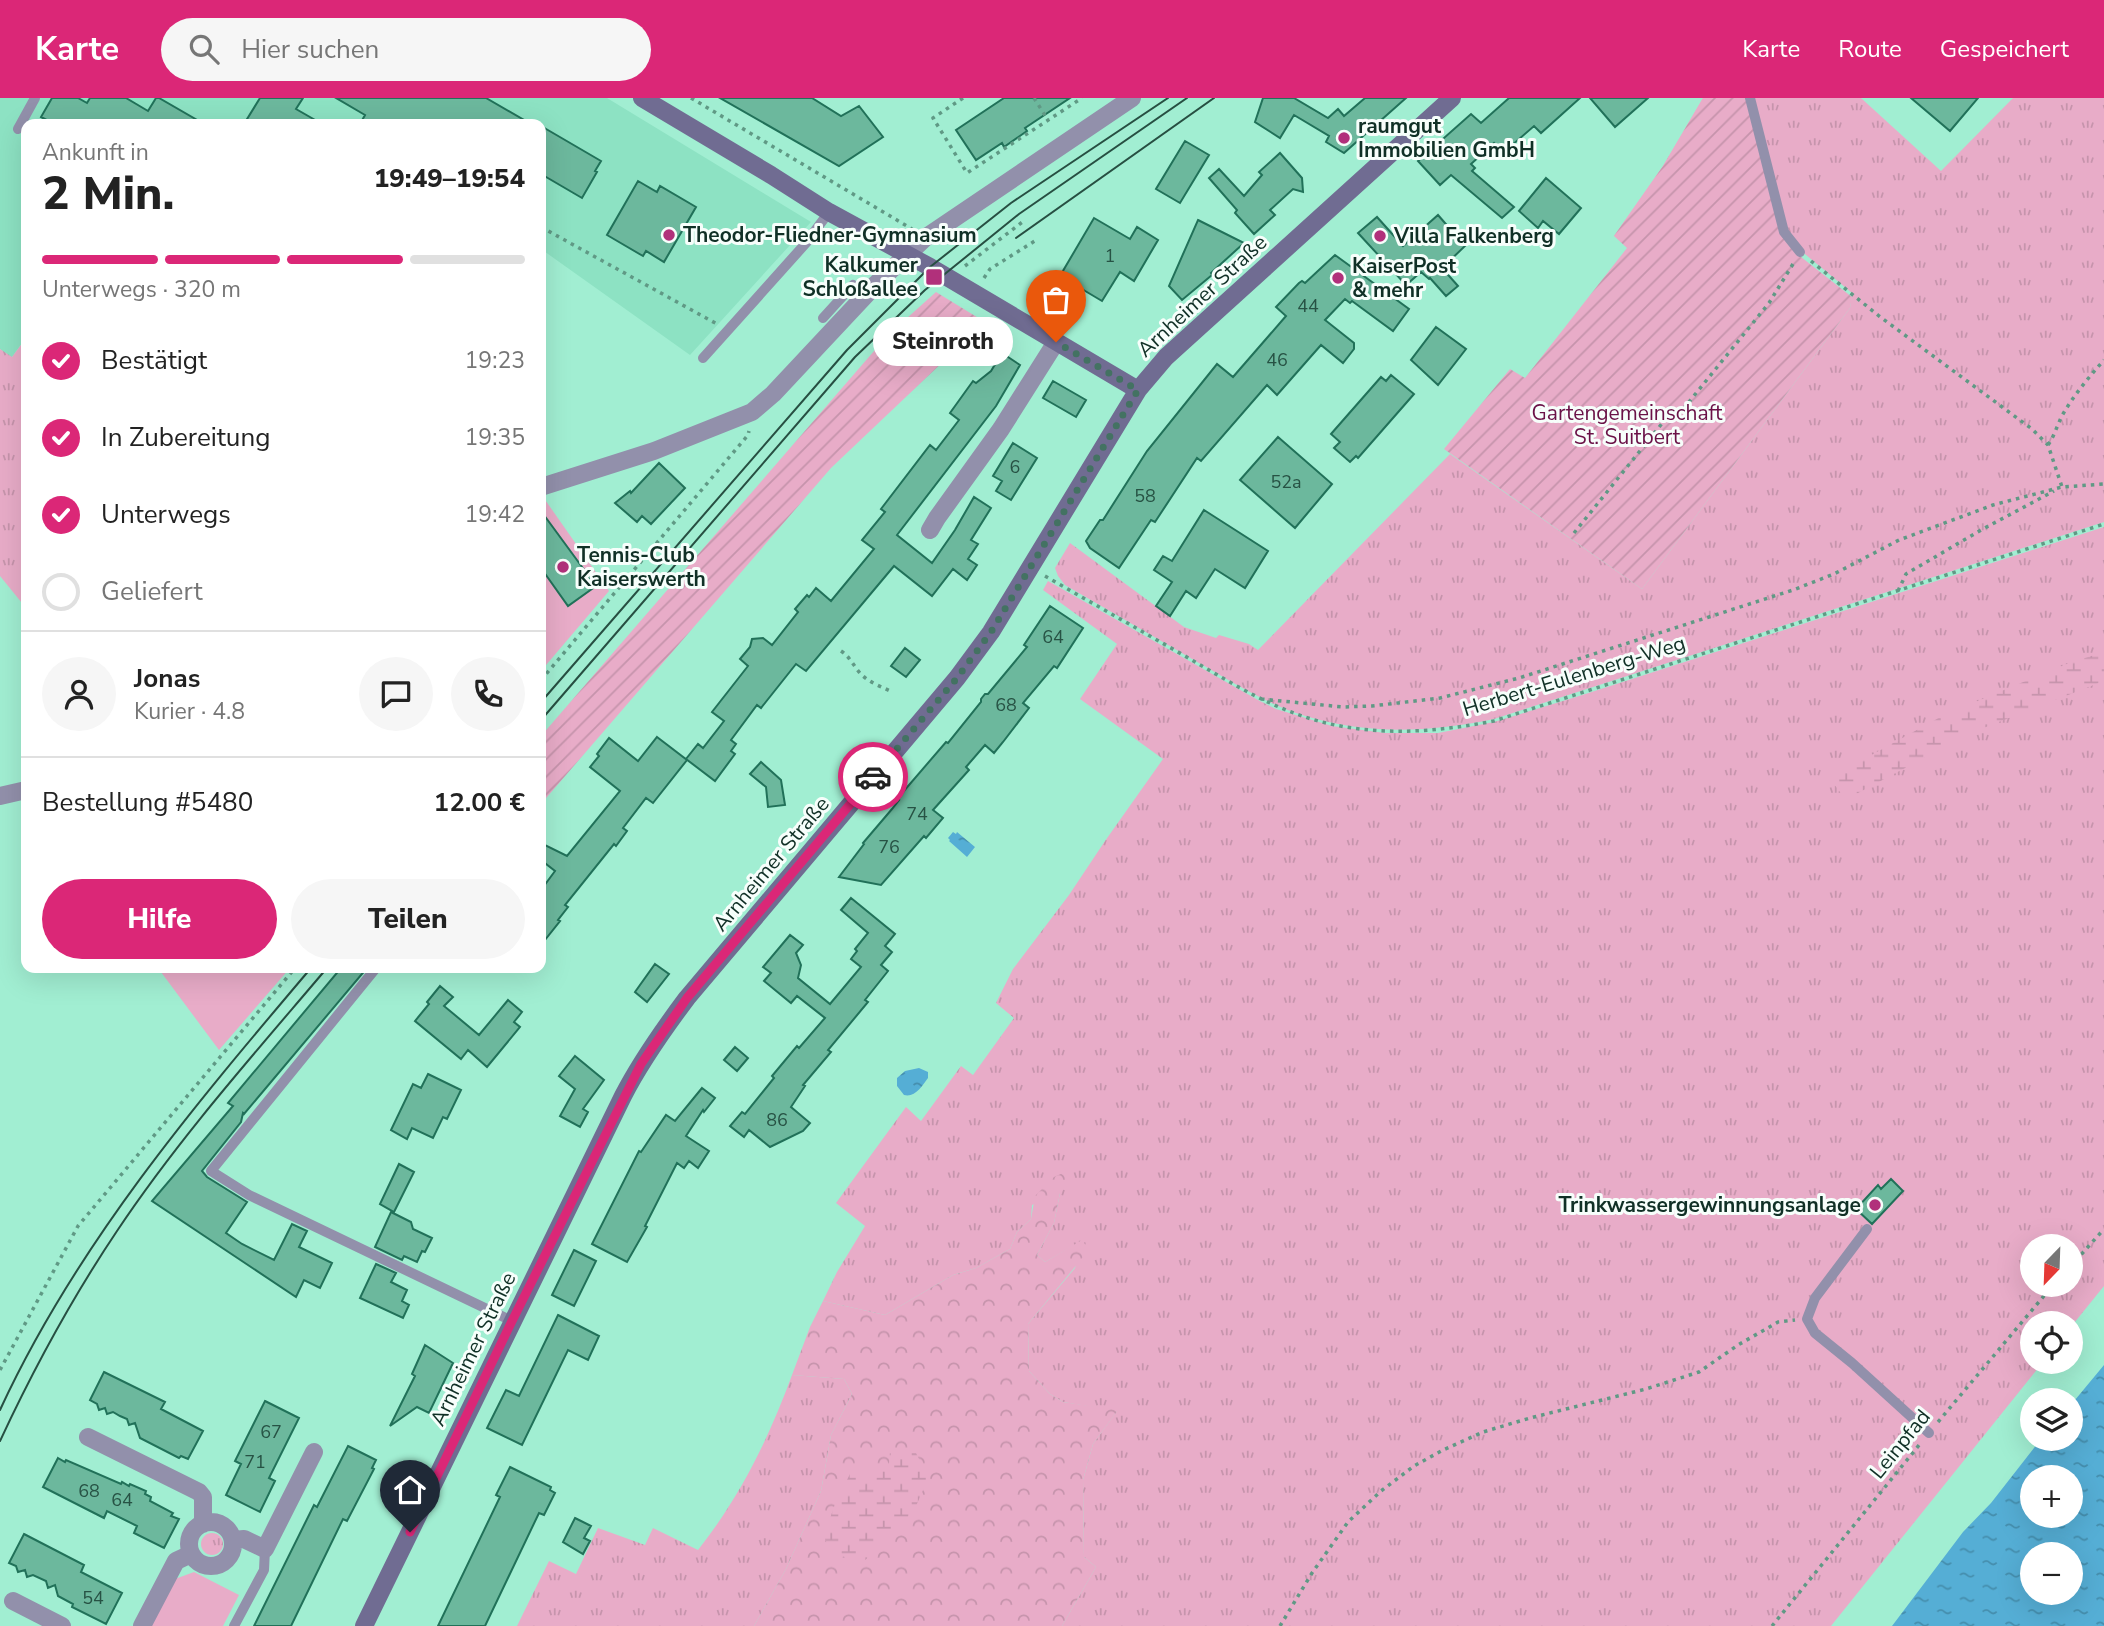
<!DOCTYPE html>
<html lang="de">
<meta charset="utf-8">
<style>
:root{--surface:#fff;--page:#f6f6f6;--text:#222;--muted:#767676;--line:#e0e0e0;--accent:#db2777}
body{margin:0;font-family:"Nunito Sans",sans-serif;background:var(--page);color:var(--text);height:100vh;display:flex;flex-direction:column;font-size:26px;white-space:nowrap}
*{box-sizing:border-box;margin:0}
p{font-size:23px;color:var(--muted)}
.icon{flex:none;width:38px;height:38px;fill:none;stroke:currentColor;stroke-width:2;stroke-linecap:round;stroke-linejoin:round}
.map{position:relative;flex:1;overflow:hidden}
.details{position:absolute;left:21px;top:21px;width:525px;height:854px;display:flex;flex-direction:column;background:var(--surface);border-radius:14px;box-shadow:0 7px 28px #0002}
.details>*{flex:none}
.needle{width:46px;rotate:203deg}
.tools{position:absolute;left:2020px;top:1136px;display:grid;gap:14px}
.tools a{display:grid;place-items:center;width:63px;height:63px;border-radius:50%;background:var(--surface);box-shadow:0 7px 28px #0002;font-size:35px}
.pin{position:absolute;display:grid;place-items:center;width:60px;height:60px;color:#fff;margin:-72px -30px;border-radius:50% 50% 50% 0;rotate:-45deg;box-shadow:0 0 7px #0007}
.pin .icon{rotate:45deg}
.courier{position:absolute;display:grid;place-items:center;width:70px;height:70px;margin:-35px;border:5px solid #db2777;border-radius:50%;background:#fff;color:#222;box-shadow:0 2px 9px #0007}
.bubble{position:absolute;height:49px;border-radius:24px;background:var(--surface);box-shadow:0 7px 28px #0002;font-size:23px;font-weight:800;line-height:49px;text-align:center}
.headline em{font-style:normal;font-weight:800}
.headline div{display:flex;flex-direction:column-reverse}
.headline{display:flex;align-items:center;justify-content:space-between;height:119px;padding:0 21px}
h1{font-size:46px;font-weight:800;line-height:52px}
.bar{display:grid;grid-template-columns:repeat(4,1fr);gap:10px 7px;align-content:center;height:84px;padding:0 21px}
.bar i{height:9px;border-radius:5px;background:var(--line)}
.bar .active{background:var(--accent)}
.bar p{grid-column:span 4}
.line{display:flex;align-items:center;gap:18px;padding:0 21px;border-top:2px solid var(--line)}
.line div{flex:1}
.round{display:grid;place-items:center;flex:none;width:74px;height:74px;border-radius:37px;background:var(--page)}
ol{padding:0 21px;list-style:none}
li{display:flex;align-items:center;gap:21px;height:77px}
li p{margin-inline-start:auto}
li .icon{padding:7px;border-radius:50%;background:var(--accent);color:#fff;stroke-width:4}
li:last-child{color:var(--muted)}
li i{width:38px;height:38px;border:4px solid var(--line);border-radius:50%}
.button{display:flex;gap:14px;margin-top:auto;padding:14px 21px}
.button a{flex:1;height:80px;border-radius:42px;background:var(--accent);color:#fff;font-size:28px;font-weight:800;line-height:80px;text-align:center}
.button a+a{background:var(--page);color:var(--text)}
header{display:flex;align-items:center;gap:42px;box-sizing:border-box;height:98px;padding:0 35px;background:var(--accent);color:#fff}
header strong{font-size:33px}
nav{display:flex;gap:38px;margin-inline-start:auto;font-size:24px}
.search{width:490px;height:63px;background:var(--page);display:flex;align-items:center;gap:18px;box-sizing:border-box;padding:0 24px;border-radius:38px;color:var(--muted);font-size:26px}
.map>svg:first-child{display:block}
</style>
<header>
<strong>Karte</strong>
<div class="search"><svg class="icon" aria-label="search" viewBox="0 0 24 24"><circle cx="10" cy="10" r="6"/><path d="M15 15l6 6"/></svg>Hier suchen</div>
<nav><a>Karte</a><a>Route</a><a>Gespeichert</a></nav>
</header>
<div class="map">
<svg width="2104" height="1528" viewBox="0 0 2104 1528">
<defs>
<pattern id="grass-tufts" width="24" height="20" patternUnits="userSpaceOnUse" patternTransform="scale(1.75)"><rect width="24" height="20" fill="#e8acc8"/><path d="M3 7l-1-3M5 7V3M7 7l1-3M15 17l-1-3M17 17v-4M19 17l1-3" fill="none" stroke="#c694ac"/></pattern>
<pattern id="forest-crowns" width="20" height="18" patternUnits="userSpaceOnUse" patternTransform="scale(1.75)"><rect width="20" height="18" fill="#e8acc8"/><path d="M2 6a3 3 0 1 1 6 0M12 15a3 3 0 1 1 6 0" fill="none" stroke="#c694ac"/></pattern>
<pattern id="wetland-marsh" width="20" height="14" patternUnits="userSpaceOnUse" patternTransform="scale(1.75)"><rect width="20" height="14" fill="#e8acc8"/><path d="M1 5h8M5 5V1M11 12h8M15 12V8" fill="none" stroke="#c694ac"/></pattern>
<pattern id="garden-furrows" width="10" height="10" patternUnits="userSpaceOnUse" patternTransform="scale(1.75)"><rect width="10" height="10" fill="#e8acc8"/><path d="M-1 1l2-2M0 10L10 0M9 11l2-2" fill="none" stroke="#c694ac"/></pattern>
<pattern id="water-ripples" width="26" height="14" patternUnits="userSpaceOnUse" patternTransform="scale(1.75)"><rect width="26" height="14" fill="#55aed5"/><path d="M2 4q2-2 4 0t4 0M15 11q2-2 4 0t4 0" fill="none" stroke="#458ead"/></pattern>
</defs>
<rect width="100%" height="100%" fill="#a1eed2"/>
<path fill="#8de2c3" d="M0,0H607L811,124L690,257L541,151V26H26V240L11,260L0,251Z"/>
<path fill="url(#grass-tufts)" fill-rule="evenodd" d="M1703,0H1861L1941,73L2013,0H2104V424L1494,621C1428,635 1363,637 1299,616C1263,604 1231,583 1199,565C1154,539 1110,513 1065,487L1058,478L1055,470L1070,445L1184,529L1216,540L1219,537L1249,546L1258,552L1450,356L1642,491L1850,210L1852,195L1800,152L1614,138L1663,68Z
M26,240V510L0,478V251L12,259Z
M2104,429V1188L2070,1230V1225H2032V1264H2043L1831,1528H1062L1096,1469L1084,1459L1083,1382L1093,1346L1117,1313L1063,1304L1050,1296L1029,1273L1028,1226L1075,1170L1082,1143L1045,1164L1037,1157L1054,1125L1060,1095L1032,1107L1031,1121L1017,1134L1010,1151L976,1170L953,1177L885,1217L823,1203L837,1174L865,1128L836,1105L906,1009L921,1023L961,968L973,977L1014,920L996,905L1013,871L1069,797L1105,743L1163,661L1080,601L1117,546L1043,492L1048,483L1258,602L1276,611L1332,628L1385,635H1438L1494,624L1576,599ZM2032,1148H2070V1186H2032Z
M792,1277L844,1281L852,1296L831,1337L821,1393L786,1471L754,1528H517L549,1463L576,1476L598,1430L645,1447L653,1430L698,1452C740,1399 769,1340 792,1277Z
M201 1446a11 11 0 1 1 22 0a11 11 0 1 1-22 0Z"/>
<path fill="url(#forest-crowns)" d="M1072,1071L1060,1095L1054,1125L1037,1157L1045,1164L1082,1142L1089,1152L1028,1226L1029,1273L1050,1296L1063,1304L1118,1312L1093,1346L1083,1382L1084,1459L1096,1469L1062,1528H754L786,1471L821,1393L831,1337L852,1296L844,1281L792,1277L810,1229L823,1203L885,1217L953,1177L976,1170L1010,1151L1017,1134L1031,1121L1035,1098L1054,1079Z"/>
<path fill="url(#wetland-marsh)" d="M2104,554V583L1973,634L1858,695L1843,698L1834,686L1837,676L1944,617L2069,565Z
M897,1350L915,1353L923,1369L927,1383L916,1408L895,1436L864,1463L831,1456L824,1438L835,1406L851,1374L872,1372L889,1366L890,1353Z"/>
<path fill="#e8acc8" d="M541,396L609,493L541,573Z
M158,870H290L219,952Z
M194,1474L239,1497L223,1528H151L175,1481Z"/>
<path fill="url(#garden-furrows)" d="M1703,0H1748L1772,93L1796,155L1852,199L1850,210L1642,491L1444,351L1510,271L1525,280L1627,150L1614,138L1663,68Z
M936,194L985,224L831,370L541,706V638L887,238Z"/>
<path fill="url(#water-ripples)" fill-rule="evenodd" d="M953,734L956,736L957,734L975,749L967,759L949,743L950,742L948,740Z
M919,970L928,974V980C922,988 915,1000 904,997L897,988V980L905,973Z
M2104,1267V1528H1892L1963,1434L1991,1405L2041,1341L2070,1340V1308ZM2032,1379H2070V1418H2032ZM2032,1456H2070V1494H2032Z"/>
<path fill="#6cb89d" stroke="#217159" stroke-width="2" d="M52,0H78L87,5L90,0H126L148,13L156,0H159L204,26H54L41,19Z
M260,0H303L296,11L322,26H244Z
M336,0H486L531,26H360L365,17Z
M720,0H812L841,18L859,8L883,39L839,68Z
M1004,0H1070L1025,30L1027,33L1004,49L1002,45L976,62L956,32Z
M1263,0H1294L1328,20L1338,11L1344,18L1365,0H1406L1344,55L1326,44L1329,38L1294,17L1280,40L1255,24Z
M1509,0H1580L1541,35L1534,28L1503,55L1494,45L1471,66L1475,70L1472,73L1514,109L1502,120L1451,77L1440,87L1418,63L1471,16L1481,25Z
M1590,0H1648L1615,29Z
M1911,0H1978L1950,33Z
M541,28L601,63L595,73L597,74L582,100L541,76Z
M1185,43L1209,57L1180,105L1156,91Z
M1280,55L1302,80L1303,94L1293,91L1270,112L1275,117L1254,136L1235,115L1237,112L1209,80L1219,71L1244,98L1262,77L1259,74Z
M1546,80L1581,110L1559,136L1543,123L1538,130L1519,113Z
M638,83L657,94L660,88L696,109L664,164L646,153L643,158L607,137Z
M1438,117L1465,148L1442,170L1458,188L1446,198L1430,180L1429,181L1421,174L1406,187L1358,135L1377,119L1403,148Z
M1094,120L1130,141L1137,129L1158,142L1134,183L1120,174L1102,203L1060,178Z
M1198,122L1244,145L1211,175L1212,177L1182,202L1169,188Z
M1335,157L1409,211L1393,233L1352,203L1350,205L1345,201L1325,222L1354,245V251L1343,265L1321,247L1277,297L1267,287L1201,363L1197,360L1155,424L1151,422L1119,470L1090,450L1086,443L1100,422H1103L1147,353L1217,266L1233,279L1286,218L1276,209L1299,185L1302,183L1305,185Z
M1436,229L1466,251L1438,287L1411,262Z
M1002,255L1020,267L996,308L897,437L932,465L955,432L974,399L991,410L971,442L978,446L968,461L977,467L967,482L953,471L932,498L894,468L806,573L796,566L761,610L757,607L731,642L736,646L731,653L735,656L715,683L686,661L698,646L703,650L724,623L712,614L748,568L740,561L750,549L752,541L763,540L772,547L798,514L795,511L807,497L809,499L816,490L831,503L874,451L862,442L885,414L881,411L930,347L936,352L959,322L950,315L973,283L976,285L991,273Z
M1391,277L1414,296L1358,360L1356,358L1350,364L1334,350L1340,344L1331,336L1381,279L1386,283Z
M1053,283L1086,302L1076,319L1043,300Z
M1278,339L1332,386L1295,430L1240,382Z
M1013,345L1037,360L1011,402L996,393L1002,383L993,378Z
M659,365L685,390L651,426L642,418L637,424L615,405L630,393L631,395Z
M1204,412L1268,453L1245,490L1215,471L1196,500L1186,493L1170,518L1156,508L1172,484L1154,472L1163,458L1172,463Z
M541,413L596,488L568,508L541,470Z
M1050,508L1083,530L1057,570L1054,568L1023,605L1029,610L1003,644L994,655L985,647L966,669L969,672L933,712L943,720L926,740L924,738L881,787L839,779L864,746L863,745L892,711L899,702L897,701L946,644L948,645L981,604V601L985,596H988L1027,549L1024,547Z
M905,550L920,562L906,579L891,568Z
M657,639L687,662L653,705L646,700L623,730L627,733L616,748L614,746L565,807L568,809L558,822L560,823L541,847V792L555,773L541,762V745L567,758L620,693L590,669L599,658L597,656L609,640L638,663Z
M761,664L781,682L785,707L768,709L766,689L750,676Z
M851,800L895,836L885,848L892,854L881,867L888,873L865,902L868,904L828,952L831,954L803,987L805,988L791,1009L810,1025L803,1033L770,1049L749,1032L744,1039L730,1028L742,1014L745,1016L774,980L772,978L797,948L799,950L825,920L797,898L791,905L764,883L771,875L763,869L790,837L803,847L796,855L801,867L798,880L830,906L861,869L851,861L857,853L855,851L868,835L841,812Z
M655,866L669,876L647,904L635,894Z
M341,870H367L244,1016L243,1015L241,1024L202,1073L207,1079L247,1104L226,1135L242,1146L274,1162L292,1126L307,1133L299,1149L332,1165L320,1190L304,1182L296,1199L152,1103L233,1008L228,1005Z
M440,888L453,899L444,908L479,937L508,902L522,914L514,924L520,929L487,969L468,952L461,961L415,923L429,906L427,904Z
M735,949L748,960L737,973L724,962Z
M575,958L604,982L583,1011L588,1014L580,1029L560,1018L575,991L559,978Z
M428,976L461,992L447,1021L443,1019L433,1040L412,1030L407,1041L391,1032L413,986L421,990Z
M702,990L715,1000L704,1014L703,1012L686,1038L709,1053L698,1070L689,1063L684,1070L677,1065L645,1128L647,1129L627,1164L592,1146L639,1053L641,1054L666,1017L675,1023Z
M399,1066L414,1074L394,1114L380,1106Z
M1891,1081L1903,1093L1872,1126L1856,1111L1878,1087L1881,1091Z
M391,1114L411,1124L413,1131L432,1140L425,1154L422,1153L417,1164L404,1158L402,1162L375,1149Z
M574,1152L596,1163L574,1208L552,1197Z
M376,1166L396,1175L391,1184L407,1192L402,1203L409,1207L403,1220L360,1200Z
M558,1217L599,1238L588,1262L568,1252L522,1347L487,1330L506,1292L519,1298Z
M425,1247L453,1265L429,1315L417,1309L390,1328L415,1278L412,1276Z
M104,1274L165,1304L161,1311L203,1333L188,1361L181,1358L179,1360L140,1340L135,1325L129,1327L127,1321L120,1318L113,1314L107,1316L105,1310L99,1312L97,1306L90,1302Z
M265,1303L299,1320L269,1380L275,1383L260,1414L226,1397L241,1366L235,1363Z
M348,1348L376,1362L372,1370L374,1371L347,1423L343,1421L291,1528H254L314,1407L317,1409Z
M58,1360L65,1364L66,1362L121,1386L122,1384L129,1388L130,1386L146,1393L145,1396L151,1399L150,1403L173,1415L171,1418L179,1421L164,1450L134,1435L137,1428L107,1413L104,1420L43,1389Z
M510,1369L551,1389L550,1392L555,1395L544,1417L539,1415L485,1528H438L500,1399L496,1397Z
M575,1420L591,1428L584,1440L590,1443L583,1456L563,1444Z
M24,1436L84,1467L81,1474L122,1495L106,1526L72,1509L73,1506L58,1498L55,1487L48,1490L46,1483L33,1477L27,1479L25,1472L18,1474L16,1468L9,1465Z"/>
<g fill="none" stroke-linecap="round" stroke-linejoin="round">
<path stroke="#609985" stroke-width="3.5" stroke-dasharray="3.5 5" stroke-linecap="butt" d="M691,0L912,131
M963,0L933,20L967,75L1082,0
M1034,0L1048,22
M541,129L717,226
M1811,163L1879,218L2032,331L2048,347L2062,389
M965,168L1025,122
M984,180L990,171L1038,141
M2048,347C2055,337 2057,327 2063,316C2074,297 2089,279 2104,262
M1574,435L1668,318L1676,320L1769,205L1793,166
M1045,478C1092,505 1138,531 1185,558C1233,586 1280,616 1335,627C1389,638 1441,633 1494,623L2104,426
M1898,493L1906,476L1981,432L2054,393
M841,553C850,559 853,567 860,575C868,584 880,588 890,593
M541,582L748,337L749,333
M1261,601L1343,609L1372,608L1440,600L1519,580L1793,492L1834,476L1899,442L1993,407L2062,389L2104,386
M2070,1169L2104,1131
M0,1272L78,1128L295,870
M1938,1324L2054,1186
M1280,1528L1312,1475L1348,1424L1381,1393L1414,1368L1443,1352L1483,1334L1530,1320L1646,1291L1699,1274L1738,1247L1778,1224L1795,1222
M1772,1528L1920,1346"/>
<path stroke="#9290ab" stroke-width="10" d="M1750,0L1784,134L1800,154
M18,31L35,0
M823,220L853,187L866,197
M703,260L806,145L829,114
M376,870L211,1073L249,1097L512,1223
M1867,1131L1815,1200L1807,1221L1815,1235L1852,1265L1929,1335
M234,1528L264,1472L265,1451"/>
<path stroke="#9290ab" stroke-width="18" d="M541,389L654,353L752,314L773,296L876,186L925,140L1132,0
M930,432L937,420L1001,331L1056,244
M0,698L26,692
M88,1339L199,1394L203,1399V1426
M189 1446a22 22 0 1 1 44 0a22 22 0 1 1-44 0Z
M233,1442L244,1441L265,1451L314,1354
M13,1503L62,1528
M142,1528L176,1463L191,1456"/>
<path stroke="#706c92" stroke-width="18" d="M642,0L771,77L829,114L930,169L1138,292
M364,1528L623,998C641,963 663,932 687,900L957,580L991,534L1138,292L1166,259L1452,0"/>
<path stroke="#274f42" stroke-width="2" d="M1016,140L1214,0
M541,604L847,252L930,169L1011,105L1168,0
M541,622L855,259L925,192L1019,116L1187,0
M0,1312C76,1147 194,1008 311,870
M0,1343C34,1270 72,1200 117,1133C179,1040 255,955 327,870"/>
</g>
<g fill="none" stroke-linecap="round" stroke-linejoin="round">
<path stroke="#437262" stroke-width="7" stroke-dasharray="0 12.6" d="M873,679L957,580L991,534L1138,292L1056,244"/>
<path stroke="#db2777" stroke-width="9" d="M410,1434L512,1223L641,966L687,900L873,679"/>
</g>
<g fill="#b1307b" stroke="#f7fefb" stroke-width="2.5">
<circle cx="1344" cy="40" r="7"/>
<circle cx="669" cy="137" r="7"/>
<circle cx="1380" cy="138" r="7"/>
<rect x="925" y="170" width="18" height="18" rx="3.5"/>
<circle cx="1338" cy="180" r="7"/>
<circle cx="563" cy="469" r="7"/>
<circle cx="1875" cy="1107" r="7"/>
</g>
<g text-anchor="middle" stroke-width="6" stroke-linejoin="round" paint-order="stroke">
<g font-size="18" fill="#275244">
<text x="1110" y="164">1</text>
<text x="1308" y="214">44</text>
<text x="1277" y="268">46</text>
<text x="1015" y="375">6</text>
<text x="1286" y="390">52a</text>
<text x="1145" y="404">58</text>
<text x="1053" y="545">64</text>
<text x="1006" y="613">68</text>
<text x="917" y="722">74</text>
<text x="889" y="755">76</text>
<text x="777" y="1028">86</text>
<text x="271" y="1340">67</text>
<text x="255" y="1370">71</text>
<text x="89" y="1399">68</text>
<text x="122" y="1408">64</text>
<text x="93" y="1506">54</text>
</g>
<g font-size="21" font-weight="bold" fill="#103026" stroke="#f7fefb" text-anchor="start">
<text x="1358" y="35">raumgut<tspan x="1358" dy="24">Immobilien GmbH</tspan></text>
<text x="683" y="144">Theodor-Fliedner-Gymnasium</text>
<text x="1394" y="145">Villa Falkenberg</text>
<text x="918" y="174" text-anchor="end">Kalkumer<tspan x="918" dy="24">Schloßallee</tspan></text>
<text x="1352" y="175">KaiserPost<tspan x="1352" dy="24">&amp; mehr</tspan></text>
<text x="577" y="464">Tennis-Club<tspan x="577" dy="24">Kaiserswerth</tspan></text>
<text x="1861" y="1114" text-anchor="end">Trinkwassergewinnungsanlage</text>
</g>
<g font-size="21" fill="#103026" stroke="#f7fefb">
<text transform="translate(1202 198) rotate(-43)" y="7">Arnheimer Straße</text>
<text transform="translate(1574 578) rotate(-17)" y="7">Herbert-Eulenberg-Weg</text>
<text transform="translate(771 766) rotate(-50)" y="7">Arnheimer Straße</text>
<text transform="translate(473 1251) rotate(-64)" y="7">Arnheimer Straße</text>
<text transform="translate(1900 1346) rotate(-51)" y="7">Leinpfad</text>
</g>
<g font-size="21" fill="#6a1147" stroke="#f7fefb">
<text x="1627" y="322">Gartengemeinschaft<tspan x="1627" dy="24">St. Suitbert</tspan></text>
</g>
</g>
</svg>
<div class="tools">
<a><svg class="needle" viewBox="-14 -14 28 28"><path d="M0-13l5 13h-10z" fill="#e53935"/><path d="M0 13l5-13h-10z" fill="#767676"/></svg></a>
<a><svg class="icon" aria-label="locate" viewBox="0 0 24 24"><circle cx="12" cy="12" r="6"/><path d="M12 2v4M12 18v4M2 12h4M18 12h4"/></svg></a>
<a><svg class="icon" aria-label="layers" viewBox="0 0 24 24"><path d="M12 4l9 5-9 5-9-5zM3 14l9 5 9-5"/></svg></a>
<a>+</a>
<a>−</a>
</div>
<div class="pin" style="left:1056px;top:244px;background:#ea580c"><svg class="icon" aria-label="bag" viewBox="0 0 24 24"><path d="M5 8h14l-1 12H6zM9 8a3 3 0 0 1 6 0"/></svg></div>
<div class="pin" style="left:410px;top:1434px;background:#1f2937"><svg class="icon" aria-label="home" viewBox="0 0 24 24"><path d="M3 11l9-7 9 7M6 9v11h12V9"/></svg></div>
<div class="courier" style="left:873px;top:679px"><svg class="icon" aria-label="car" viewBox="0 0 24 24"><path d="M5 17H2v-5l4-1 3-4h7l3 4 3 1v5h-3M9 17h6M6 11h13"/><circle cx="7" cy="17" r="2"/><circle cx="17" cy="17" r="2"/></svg></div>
<div class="bubble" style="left:873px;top:219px;width:140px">Steinroth</div>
<section class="details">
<div class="headline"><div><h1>2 Min.</h1><p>Ankunft in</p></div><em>19:49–19:54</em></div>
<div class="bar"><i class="active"></i><i class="active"></i><i class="active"></i><i></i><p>Unterwegs · 320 m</p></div>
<ol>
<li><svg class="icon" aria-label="check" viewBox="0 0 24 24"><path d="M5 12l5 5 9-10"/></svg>Bestätigt<p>19:23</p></li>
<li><svg class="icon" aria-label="check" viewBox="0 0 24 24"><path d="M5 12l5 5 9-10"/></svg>In Zubereitung<p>19:35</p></li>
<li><svg class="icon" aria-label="check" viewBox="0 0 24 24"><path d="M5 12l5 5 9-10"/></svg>Unterwegs<p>19:42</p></li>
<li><i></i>Geliefert</li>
</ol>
<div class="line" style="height:126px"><a class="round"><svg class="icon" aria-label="person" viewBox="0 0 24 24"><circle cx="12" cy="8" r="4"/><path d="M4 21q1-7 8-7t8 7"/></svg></a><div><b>Jonas</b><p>Kurier · 4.8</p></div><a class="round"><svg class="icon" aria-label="chat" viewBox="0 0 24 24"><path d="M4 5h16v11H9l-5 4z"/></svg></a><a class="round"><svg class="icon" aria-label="phone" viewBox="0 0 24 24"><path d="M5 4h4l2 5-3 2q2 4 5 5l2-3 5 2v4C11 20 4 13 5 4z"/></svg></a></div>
<div class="line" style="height:91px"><div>Bestellung #5480</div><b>12.00 €</b></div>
<div class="button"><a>Hilfe</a><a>Teilen</a></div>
</section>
</div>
